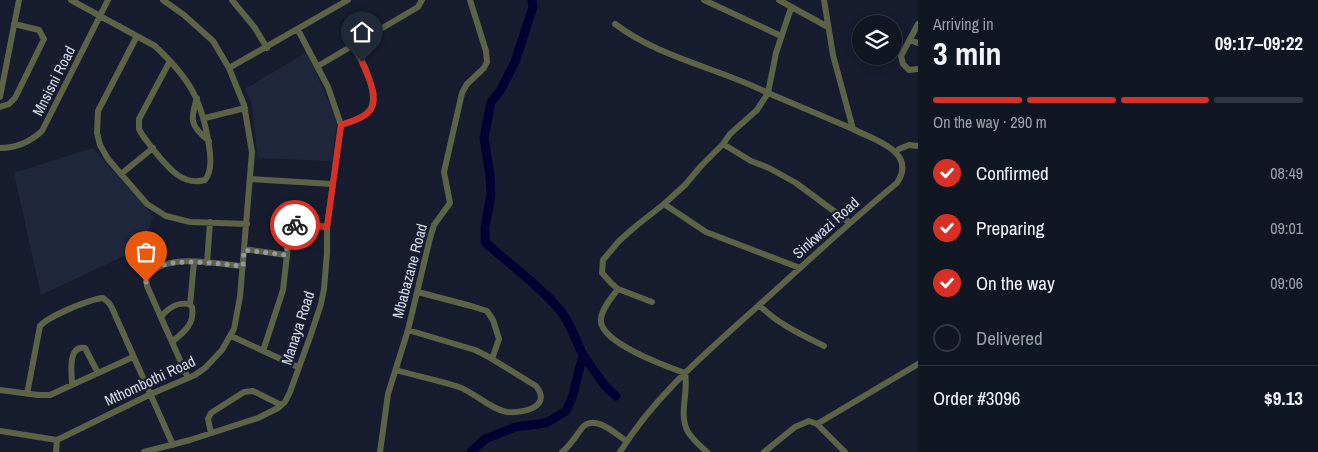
<!DOCTYPE html>
<meta charset="utf-8">
<style>
:root{--surface:#111623;--page:#1a1f2b;--text:#f1f3f6;--muted:#9c9fa6;--line:#303541;--accent:#d93025}
body{margin:0;font-family:"Archivo Narrow",sans-serif;background:var(--page);color:var(--text);height:100vh;display:flex;flex-direction:column;font-size:19px;white-space:nowrap}
*{box-sizing:border-box;margin:0}
p{font-size:16px;color:var(--muted)}
.icon{flex:none;width:28px;height:28px;fill:none;stroke:currentColor;stroke-width:2;stroke-linecap:round;stroke-linejoin:round}
.map{position:relative;flex:1;overflow:hidden}
.details{display:flex;flex-direction:column;background:var(--surface);width:400px}
.details>*{flex:none}
.buttons{position:absolute;left:852px;top:15px;display:grid;gap:10px}
.buttons a{display:grid;place-items:center;width:50px;height:50px;border-radius:50%;background:var(--surface);box-shadow:0 2px 8px #0003,0 0 0 1px var(--line);font-size:25px}
.pin{position:absolute;display:grid;place-items:center;width:42px;height:42px;color:#fff;margin:-51px -21px;border-radius:50% 50% 50% 0;rotate:-45deg;box-shadow:0 0 5px #0007}
.pin .icon{rotate:45deg}
.courier{position:absolute;display:grid;place-items:center;width:50px;height:50px;margin:-25px;border:4px solid #d93025;border-radius:50%;background:#fff;color:#222;box-shadow:0 1px 6px #0007}
.headline em{font-style:normal;font-weight:700}
.headline div{display:flex;flex-direction:column-reverse}
.headline{display:flex;align-items:center;justify-content:space-between;height:85px;padding:0 15px}
h1{font-size:32px;font-weight:700;line-height:38px}
.bar{display:grid;grid-template-columns:repeat(4,1fr);gap:8px 5px;align-content:center;height:60px;padding:0 15px}
.bar i{height:6px;border-radius:4px;background:var(--line)}
.bar .on{background:var(--accent)}
.bar p{grid-column:span 4}
.line{display:flex;align-items:center;gap:12px;padding:0 15px;border-top:1px solid var(--line)}
.line div{flex:1}
ol{padding:0 15px;list-style:none}
li{display:flex;align-items:center;gap:15px;height:55px}
li p{margin-inline-start:auto}
li .icon{padding:5px;border-radius:50%;background:var(--accent);color:#fff;stroke-width:4}
li:last-child{color:var(--muted)}
li i{width:28px;height:28px;border:2px solid var(--line);border-radius:50%}
main{display:flex;flex:1;min-height:0}
.map>svg:first-child{display:block}
</style>
<main>
<div class="map">
<svg width="918" height="452" viewBox="0 0 918 452">
<rect width="100%" height="100%" fill="#171d2f"/>
<path fill="#20273d" d="M307,52L337,121L332,161L258,158L252,105L245,89Z
M93,148L153,216L143,247L41,295L14,173Z"/>
<g fill="none" stroke-linecap="round" stroke-linejoin="round">
<path stroke="#030132" stroke-width="9" d="M583,355L605,386L616,396
M471,452L485,439L515,427L546,423L566,411L572,398L583,355C576,341 570,322 560,310C538,284 510,265 485,242V227L491,195L490,175L484,138L491,102L500,91L515,62L533,7L532,0"/>
<path stroke="#5d6347" stroke-width="6" d="M71,0L155,46C189,78 202,99 209,146C211,157 212,171 205,180C181,187 165,164 152,148C148,142 142,136 139,129V119L170,61
M232,0L255,28L267,48
M704,0L781,36
M779,0L828,27
M615,24C662,59 716,67 768,93L776,53L791,8
M918,24L901,56L903,64L909,70L918,69
M137,36L98,111L97,133L100,145L108,159L147,204L166,216L190,222L247,224
M910,40L918,43
M318,66L418,7L422,0
M229,68L348,0
M0,97L19,0
M197,98C190,120 190,126 209,141
M0,107L9,104L15,98L44,39L39,30L14,24
M205,118L245,108
M341,125C349,122 363,119 369,111C380,98 364,58 352,47
M723,144L751,161L769,168L796,183L850,223
M0,148C17,148 30,142 42,131L108,0
M899,149L909,145L918,146
M121,174L153,148
M251,179L332,184
M664,204L706,232L800,268
M244,249L286,255
M207,263L210,222
M618,289C612,297 602,308 601,319C598,342 668,367 685,373C689,392 678,414 688,432C693,440 700,446 707,452
M418,292L471,306L487,311L493,320L499,339L492,359
M652,302L618,289L611,283L602,273L603,260L619,241L636,226L664,204L685,185L701,166L723,144L730,134L757,110L768,93L853,129
M190,305L194,262
M759,305C778,324 800,334 824,346
M161,317C168,308 176,302 189,304L192,307C195,324 184,332 172,342
M231,336L298,367
M263,351L283,290L290,229L298,224L327,227
M396,370C416,376 438,380 459,387C475,393 490,409 507,412C516,413 533,411 539,403C543,397 540,391 536,386L487,356L475,350L408,330
M188,378L147,286L146,278C163,251 216,264 243,266
M72,385C72,374 67,345 85,348L98,373
M0,390L38,395H50L133,357
M27,394L40,326C49,316 90,299 103,298L109,303L112,308L173,445
M817,424L918,364
M0,431L57,440L151,394L195,375L205,368L222,350L234,329L240,297L252,152L244,105L229,68L213,41L184,15L163,0
M211,433L208,419L211,413L244,392L253,391L281,405
M56,452L57,440
M144,452L190,440L258,418L278,408L285,402L290,392L310,337L321,304L324,289L327,253V227L341,125L328,87L298,30
M380,452L388,394L408,330L430,238L434,225L450,203L444,172L462,93L467,84L484,68L487,62L486,51L470,0
M562,452C571,445 575,437 582,428C594,413 616,434 626,441
M620,452C655,395 708,351 758,306C804,265 849,222 897,183C918,151 873,140 853,129L833,55L824,0
M764,452L795,427L809,421L817,424L845,452"/>
</g>
<g fill="none" stroke-linecap="round" stroke-linejoin="round">
<path stroke="#9498a7" stroke-width="5" stroke-dasharray="0 9" d="M146,282C148,251 224,265 243,266L244,250L286,255L288,233L295,225"/>
<path stroke="#d93025" stroke-width="6" d="M295,225L304,224L327,227L341,125C349,122 360,119 367,114C383,101 367,76 362,62"/>
</g>
<g text-anchor="middle" stroke-width="4.5" stroke-linejoin="round" paint-order="stroke">
<g font-size="15" fill="#d7dbe7" stroke="#171d2f">
<text transform="translate(54 81) rotate(-63)" y="5">Mnsisni Road</text>
<text transform="translate(826 228) rotate(-42)" y="5">Sinkwazi Road</text>
<text transform="translate(410 271) rotate(-75)" y="5">Mbabazane Road</text>
<text transform="translate(298 328) rotate(-72)" y="5">Manaya Road</text>
<text transform="translate(150 381) rotate(-25)" y="5">Mthombothi Road</text>
</g>
</g>
</svg>
<div class="buttons">
<a><svg class="icon" aria-label="layers" viewBox="0 0 24 24"><path d="M12 4l9 5-9 5-9-5zM3 14l9 5 9-5"/></svg></a>
</div>
<div class="pin" style="left:146px;top:282px;background:#ea580c"><svg class="icon" aria-label="bag" viewBox="0 0 24 24"><path d="M5 8h14l-1 12H6zM9 8a3 3 0 0 1 6 0"/></svg></div>
<div class="pin" style="left:362px;top:62px;background:#1f2937"><svg class="icon" aria-label="home" viewBox="0 0 24 24"><path d="M3 11l9-7 9 7M6 9v11h12V9"/></svg></div>
<div class="courier" style="left:295px;top:225px"><svg class="icon" aria-label="bike" viewBox="0 0 24 24"><circle cx="6" cy="16" r="4"/><circle cx="18" cy="16" r="4"/><path d="M6 16l4-8h5l3 8M10 8l3 8H6M13 5h3"/></svg></div>
</div>
<section class="details">
<div class="headline"><div><h1>3 min</h1><p>Arriving in</p></div><em>09:17–09:22</em></div>
<div class="bar"><i class="on"></i><i class="on"></i><i class="on"></i><i></i><p>On the way · 290 m</p></div>
<ol>
<li><svg class="icon" aria-label="check" viewBox="0 0 24 24"><path d="M5 12l5 5 9-10"/></svg>Confirmed<p>08:49</p></li>
<li><svg class="icon" aria-label="check" viewBox="0 0 24 24"><path d="M5 12l5 5 9-10"/></svg>Preparing<p>09:01</p></li>
<li><svg class="icon" aria-label="check" viewBox="0 0 24 24"><path d="M5 12l5 5 9-10"/></svg>On the way<p>09:06</p></li>
<li><i></i>Delivered</li>
</ol>
<div class="line" style="height:65px"><div>Order #3096</div><b>$9.13</b></div>
</section>
</main>
